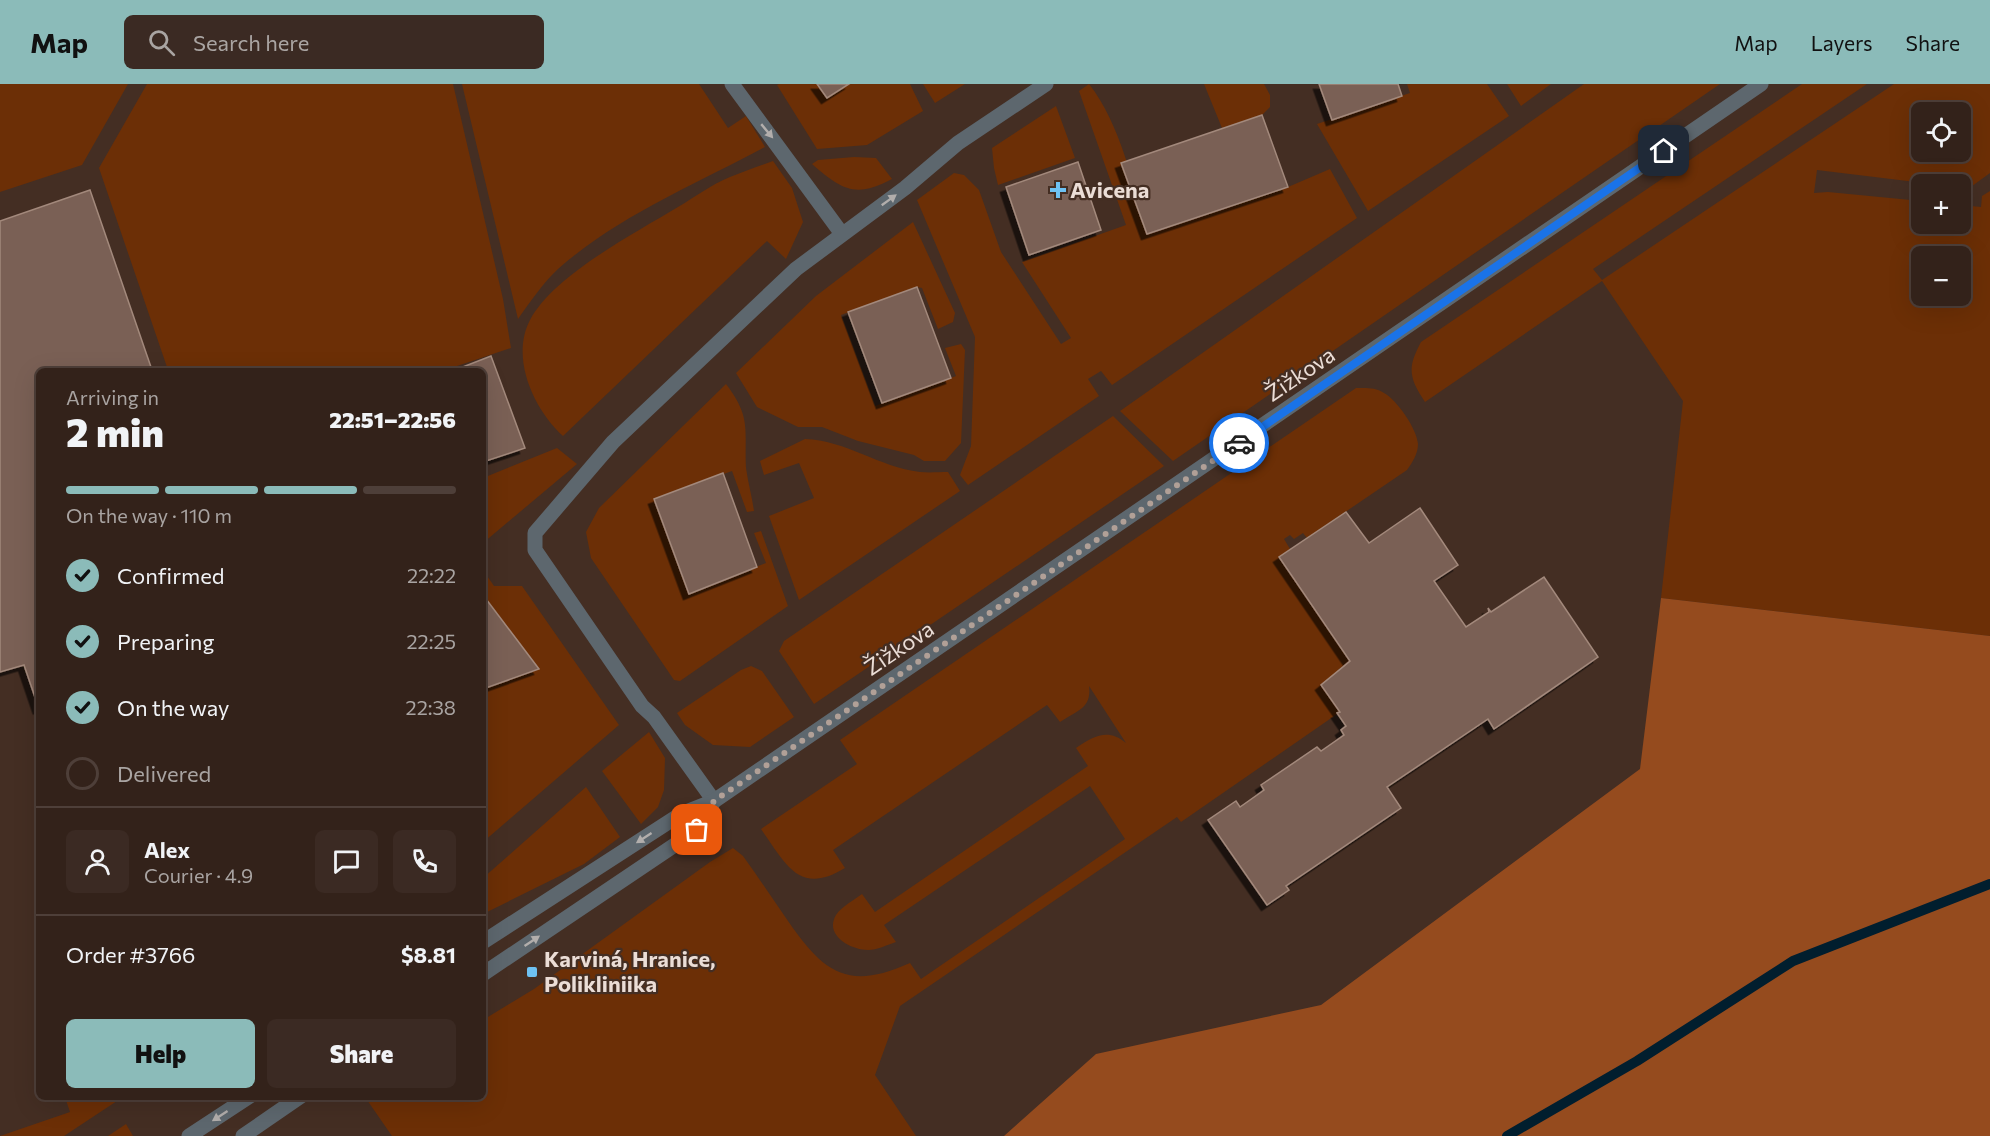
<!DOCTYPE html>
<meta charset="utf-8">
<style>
:root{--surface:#33221a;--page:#3b2a23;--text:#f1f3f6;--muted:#a9a4a2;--line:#4e3f39;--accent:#8bbbb9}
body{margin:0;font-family:Commissioner,sans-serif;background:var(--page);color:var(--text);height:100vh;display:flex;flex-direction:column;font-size:22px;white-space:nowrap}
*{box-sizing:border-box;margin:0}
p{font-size:20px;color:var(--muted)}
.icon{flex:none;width:33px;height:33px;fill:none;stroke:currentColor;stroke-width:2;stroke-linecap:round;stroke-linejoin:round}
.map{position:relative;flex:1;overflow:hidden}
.details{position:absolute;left:36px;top:284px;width:450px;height:732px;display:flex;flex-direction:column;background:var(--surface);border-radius:9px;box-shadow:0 6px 24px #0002,0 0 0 2px var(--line)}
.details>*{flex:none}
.fabs{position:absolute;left:1911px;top:18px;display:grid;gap:12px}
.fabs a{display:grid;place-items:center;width:60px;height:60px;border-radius:9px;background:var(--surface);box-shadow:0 6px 24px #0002,0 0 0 2px var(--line);font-size:30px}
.pin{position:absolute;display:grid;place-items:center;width:51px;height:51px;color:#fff;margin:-26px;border-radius:12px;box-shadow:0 3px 9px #0006}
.courier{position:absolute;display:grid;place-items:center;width:60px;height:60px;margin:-30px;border:4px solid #1a73e8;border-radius:50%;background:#fff;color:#222;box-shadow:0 2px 8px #0007}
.head em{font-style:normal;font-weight:800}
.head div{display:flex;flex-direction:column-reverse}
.head{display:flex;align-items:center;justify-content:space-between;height:102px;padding:0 30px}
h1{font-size:39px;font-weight:800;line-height:45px}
.bar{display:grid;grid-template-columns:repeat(4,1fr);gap:9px 6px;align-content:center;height:72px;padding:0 30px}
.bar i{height:8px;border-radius:4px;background:var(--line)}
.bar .current{background:var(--accent)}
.bar p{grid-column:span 4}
.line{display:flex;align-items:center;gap:15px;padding:0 30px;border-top:2px solid var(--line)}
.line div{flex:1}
.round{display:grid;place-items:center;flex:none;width:63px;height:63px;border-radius:9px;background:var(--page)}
ol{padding:0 30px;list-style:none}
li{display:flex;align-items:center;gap:18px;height:66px}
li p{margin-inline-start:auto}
li .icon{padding:6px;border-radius:50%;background:var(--accent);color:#111;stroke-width:4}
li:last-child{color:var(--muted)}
li i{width:33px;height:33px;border:3px solid var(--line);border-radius:50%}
.primary-button{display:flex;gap:12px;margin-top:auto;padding:12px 30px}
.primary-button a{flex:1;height:69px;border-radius:9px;background:var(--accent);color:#111;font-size:24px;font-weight:800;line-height:69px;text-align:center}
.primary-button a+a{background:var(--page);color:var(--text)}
header{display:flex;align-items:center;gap:36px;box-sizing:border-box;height:84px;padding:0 30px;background:var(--accent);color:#111}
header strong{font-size:28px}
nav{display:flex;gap:33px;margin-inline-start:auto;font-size:21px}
.search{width:420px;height:54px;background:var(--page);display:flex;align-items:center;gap:15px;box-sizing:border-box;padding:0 21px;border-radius:9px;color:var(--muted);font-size:22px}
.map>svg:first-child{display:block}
</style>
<header>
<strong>Map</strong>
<div class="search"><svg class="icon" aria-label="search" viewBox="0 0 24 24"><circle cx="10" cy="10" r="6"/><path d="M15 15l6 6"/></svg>Search here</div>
<nav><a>Map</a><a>Layers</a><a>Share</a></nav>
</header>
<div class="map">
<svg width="1990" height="1052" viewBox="0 0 1990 1052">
<defs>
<filter id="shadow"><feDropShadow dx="-5.5" dy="5.5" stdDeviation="0" flood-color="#0009"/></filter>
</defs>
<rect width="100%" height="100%" fill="#442e23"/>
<path fill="#6c2f06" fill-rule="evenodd" d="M0,0H128L82,81L0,108Z
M147,0H453L503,215L511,264L445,286H168L99,84Z
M462,0H699L728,44L746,32L765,63C696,100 618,132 558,185C543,199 530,218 518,235Z
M779,0H817L827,14L849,0H910L923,27L867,61L817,65L777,1Z
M923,0H965L935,19Z
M1089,0C1120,39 1134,102 1147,150L1288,103L1330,85L1357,134L1112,301L1101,287L1088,295L1099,312L968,401L960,391L971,362L975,253L917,116L954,89L964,91L979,106L1001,168L1061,260L1071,254L1022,178L1126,141L1079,7Z
M1204,0H1264L1270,11V23L1262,31L1222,44Z
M1407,0H1487L1509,32L1368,127L1317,40L1410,9Z
M1507,0H1551L1521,22Z
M1584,0H1720L1173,377L1120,327Z
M1802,0H1867L1593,185L1602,196L1894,0H1990V89L1968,105L1961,104L1960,100H1932L1817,86L1814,109L1828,108L1921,117L1922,140H1960L1961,121L1981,123L1982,112L1990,107V552L1661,514L1683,317L1602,197L1425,318C1409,294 1407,284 1421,258ZM1922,28H1960V68H1922ZM1922,172H1960V212H1922Z
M1056,22L1075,74L998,101L994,84L992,64Z
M854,73L876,74L892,95C855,115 841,105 812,80L818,76Z
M773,77L792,104L803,138L786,175L767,157L563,352C534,326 510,274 530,236C554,191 635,149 678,123C695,113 712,100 730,93C744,87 759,82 773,77Z
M913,138L955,229L953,238L938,245L922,204L917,203L841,231L875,322L956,292L945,264L961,260L965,266L961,359L945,377H924L914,371L858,357L822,343H798L757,323L736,289L816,212Z
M726,300C752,334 744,346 746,384C748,398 752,413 754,427L747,428L732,387L654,415L689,509L766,479L754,449L761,447L788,522L680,597L674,596L591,474L586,448L599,424Z
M1356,304C1366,304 1375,303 1384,309C1397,316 1417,345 1418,360C1418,370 1412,379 1407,386L1307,454L1303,449L1294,455L1290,451L1284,455L1290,465L1279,473L1350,577L1338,586L1340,628L1181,738L1177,733L900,922L875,991L916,1052H392L365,1013L483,1012V936L534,905L710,778L733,764L743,772C758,793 773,815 788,837C824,889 848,907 910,879L921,895L1125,755L1090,702L884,841L896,858C887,861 877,866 868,866C850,866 824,851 836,831C841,823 854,816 862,810L875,828L1088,682L1076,664C1094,652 1108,644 1126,659L1089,602C1092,624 1077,627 1060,638L1047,621L833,766L845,784C799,812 786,780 761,745L857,680L840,656Z
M1113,332L1164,382L814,620L779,567L784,557Z
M805,355C845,356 879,383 920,388C929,389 939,388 948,388L960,407L799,516L769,432L814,414L799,379L764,391L760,377Z
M557,364L577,380L483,459V394Z
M483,486L494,502H522L619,641L483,758Z
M751,582L762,587L794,633L750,663L713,661L685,641L677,629L741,586Z
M649,648L665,674L664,706L658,723L641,740L602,687Z
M586,703L620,753L584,780L483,830V794Z
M65,1013H123L64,1052H0L70,1028Z
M126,1040L133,1052H108Z"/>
<path fill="#954b1e" d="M1661,514L1990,552V1052H1004L1096,970L1321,921L1640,685Z"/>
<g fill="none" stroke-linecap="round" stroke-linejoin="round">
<path stroke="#011e2e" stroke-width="10" d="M1507,1052L1637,977L1793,877L1990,800"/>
</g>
<path fill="#7a6155" stroke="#a3897c" stroke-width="1.5" filter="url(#shadow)" d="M817,0H849L827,14Z
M1319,0H1398L1402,12L1332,36Z
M1262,31L1288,103L1147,150L1121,79Z
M1078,78L1101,146L1029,171L1006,103Z
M90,106L152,286H39V625L24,581L0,588V137Z
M917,203L951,294L882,319L848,228Z
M491,272L525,364L483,378V286H455Z
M723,389L757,483L689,510L654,415Z
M1420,424L1458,481L1434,497L1466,543L1489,528L1488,524L1491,528L1544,493L1598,573L1494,645L1488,635L1387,703L1401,724L1286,802L1289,806L1267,821L1208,736L1236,717L1240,723L1264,706L1261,701L1317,663L1321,667L1344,651L1341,646L1346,642L1337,629L1340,628L1321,601L1350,577L1279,473L1346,428L1369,459Z
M483,511L539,585L483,605Z"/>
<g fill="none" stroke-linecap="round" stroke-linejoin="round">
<path stroke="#5d676e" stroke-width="15" d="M732,0L842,150
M714,717L654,633L642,622L535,466V449L613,358L796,185L905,104L958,59L1046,0"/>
<path stroke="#5d676e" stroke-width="15" d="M483,858L681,730L714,717L1761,0
M483,890L697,746L714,717
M189,1052L250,1012
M243,1052L301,1012"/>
</g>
<defs><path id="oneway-solid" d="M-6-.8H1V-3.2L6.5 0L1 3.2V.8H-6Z" transform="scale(1.5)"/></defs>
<g fill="#b2aeac">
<use href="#oneway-solid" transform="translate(767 47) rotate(50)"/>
<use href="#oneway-solid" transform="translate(889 116) rotate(-36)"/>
<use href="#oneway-solid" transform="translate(644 754) rotate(147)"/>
<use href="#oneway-solid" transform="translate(532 857) rotate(-34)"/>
<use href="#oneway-solid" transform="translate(220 1032) rotate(147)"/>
</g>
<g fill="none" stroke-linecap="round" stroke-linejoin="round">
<path stroke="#b1a097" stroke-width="6" stroke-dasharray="0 10.8" d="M697,746L714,717L1239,359"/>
<path stroke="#1a73e8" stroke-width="8" d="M1239,359L1664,67"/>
</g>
<g fill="#6ec2f3" stroke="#442e23" stroke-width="2">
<path d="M1055 97h6v6h6v6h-6v6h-6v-6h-6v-6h6z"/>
<rect x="526" y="882" width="12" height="12" rx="3"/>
</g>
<g text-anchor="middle" stroke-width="4.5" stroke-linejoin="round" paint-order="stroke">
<g font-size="22" font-weight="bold" fill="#ebddd6" stroke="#442e23" text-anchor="start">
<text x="1070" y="114">Avicena</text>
<text x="544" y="883">Karviná, Hranice,<tspan x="544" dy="25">Polikliniika</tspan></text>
</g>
<g font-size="22" fill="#ebddd6" stroke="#442e23">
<text transform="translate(1300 290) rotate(-34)" y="8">Žižkova</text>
<text transform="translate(899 564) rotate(-34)" y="8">Žižkova</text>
</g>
</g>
</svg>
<div class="fabs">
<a><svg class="icon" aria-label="locate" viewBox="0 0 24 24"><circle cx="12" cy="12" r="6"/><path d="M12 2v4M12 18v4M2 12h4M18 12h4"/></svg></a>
<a>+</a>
<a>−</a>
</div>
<div class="pin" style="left:697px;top:746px;background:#ea580c"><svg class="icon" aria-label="bag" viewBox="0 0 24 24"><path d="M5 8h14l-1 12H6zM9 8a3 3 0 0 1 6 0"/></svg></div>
<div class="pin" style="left:1664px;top:67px;background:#1f2937"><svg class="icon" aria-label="home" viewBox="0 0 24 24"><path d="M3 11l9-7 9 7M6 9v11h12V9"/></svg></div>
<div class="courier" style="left:1239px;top:359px"><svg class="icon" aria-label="car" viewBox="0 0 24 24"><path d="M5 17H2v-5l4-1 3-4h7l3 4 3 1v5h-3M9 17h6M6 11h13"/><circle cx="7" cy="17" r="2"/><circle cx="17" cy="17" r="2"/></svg></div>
<section class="details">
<div class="head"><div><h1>2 min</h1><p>Arriving in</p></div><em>22:51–22:56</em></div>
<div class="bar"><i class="current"></i><i class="current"></i><i class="current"></i><i></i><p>On the way · 110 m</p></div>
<ol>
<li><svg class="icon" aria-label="check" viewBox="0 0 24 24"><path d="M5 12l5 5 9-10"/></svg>Confirmed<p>22:22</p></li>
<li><svg class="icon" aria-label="check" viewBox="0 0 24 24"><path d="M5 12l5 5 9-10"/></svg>Preparing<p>22:25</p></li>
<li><svg class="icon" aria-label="check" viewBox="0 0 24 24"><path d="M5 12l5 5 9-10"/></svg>On the way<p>22:38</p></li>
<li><i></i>Delivered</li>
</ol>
<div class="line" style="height:108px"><a class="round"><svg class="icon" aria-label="person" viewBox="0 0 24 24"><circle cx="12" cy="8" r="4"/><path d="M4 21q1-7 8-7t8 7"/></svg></a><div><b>Alex</b><p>Courier · 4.9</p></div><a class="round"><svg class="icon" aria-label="chat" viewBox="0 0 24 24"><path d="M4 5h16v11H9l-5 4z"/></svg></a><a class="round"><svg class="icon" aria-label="phone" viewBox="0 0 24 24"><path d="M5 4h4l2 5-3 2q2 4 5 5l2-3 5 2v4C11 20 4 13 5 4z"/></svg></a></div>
<div class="line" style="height:78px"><div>Order #3766</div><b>$8.81</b></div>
<div class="primary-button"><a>Help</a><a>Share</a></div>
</section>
</div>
